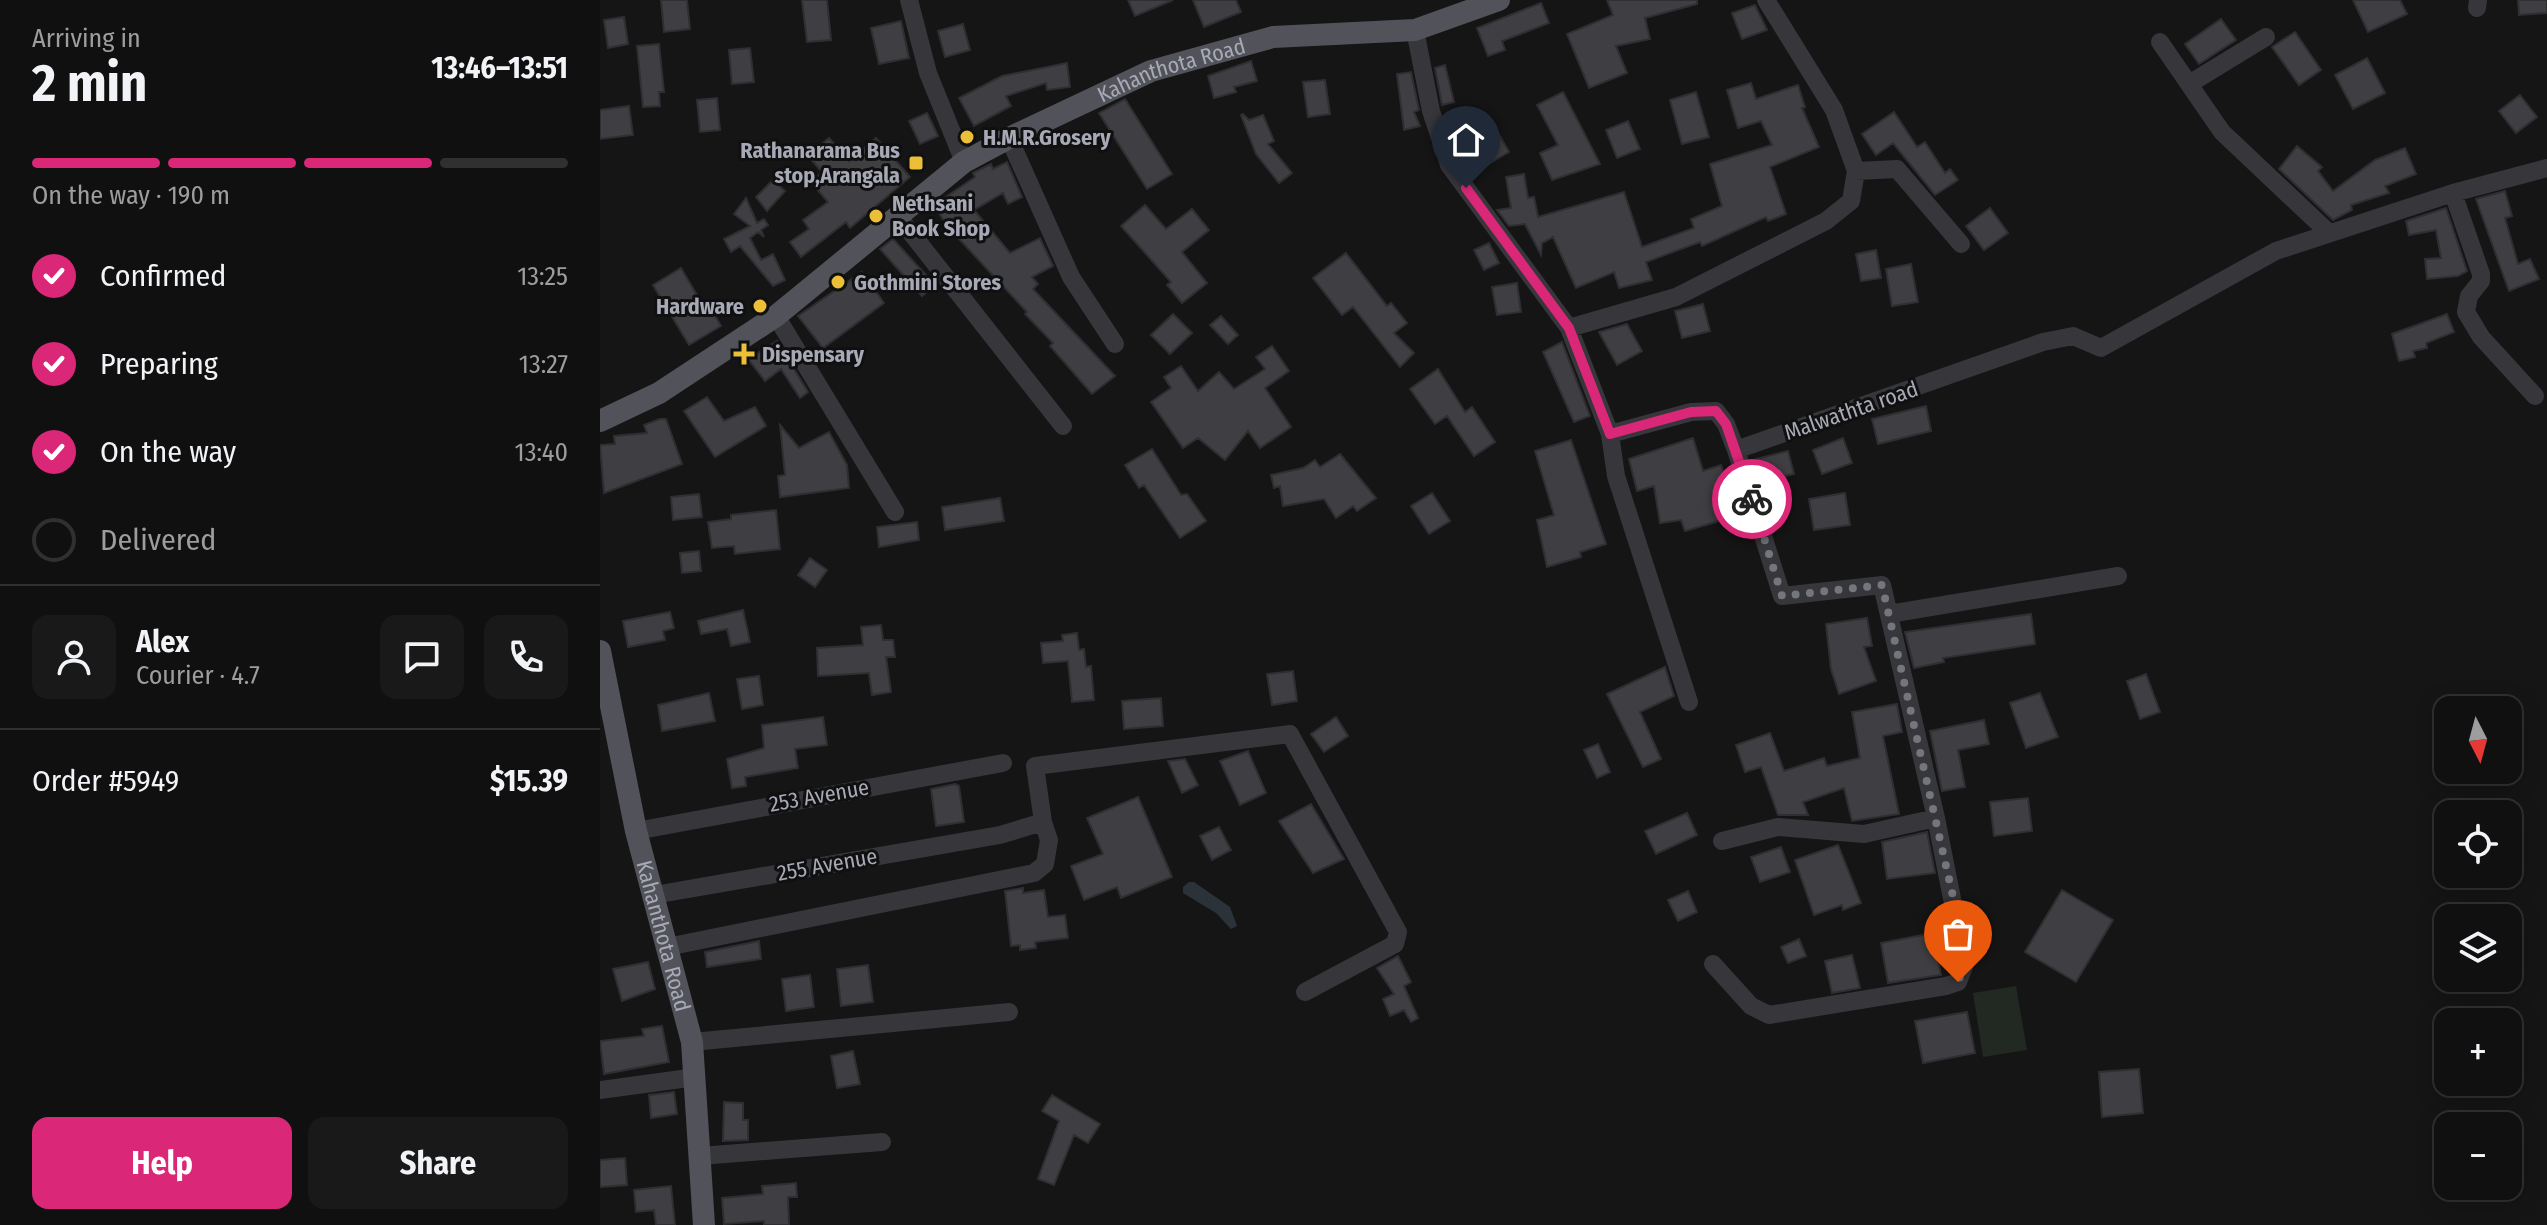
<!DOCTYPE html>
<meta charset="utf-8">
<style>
:root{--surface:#101010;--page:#191919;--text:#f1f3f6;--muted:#9c9d9f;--line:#303030;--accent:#db2777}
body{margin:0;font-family:"Fira Sans Condensed",sans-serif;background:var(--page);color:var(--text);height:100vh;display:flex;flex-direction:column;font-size:30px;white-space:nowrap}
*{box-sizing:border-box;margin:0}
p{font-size:26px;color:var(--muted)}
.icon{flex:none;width:44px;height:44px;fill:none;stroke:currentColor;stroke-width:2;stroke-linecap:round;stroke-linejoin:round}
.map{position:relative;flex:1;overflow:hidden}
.sheet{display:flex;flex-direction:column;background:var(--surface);width:600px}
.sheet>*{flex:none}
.needle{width:52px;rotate:174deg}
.tools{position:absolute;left:1834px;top:696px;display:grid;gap:16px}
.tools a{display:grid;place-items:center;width:88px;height:88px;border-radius:16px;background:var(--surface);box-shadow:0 4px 20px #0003,0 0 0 2px var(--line);font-size:40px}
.pin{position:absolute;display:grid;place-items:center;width:68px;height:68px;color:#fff;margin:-82px -34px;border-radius:50% 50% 50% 0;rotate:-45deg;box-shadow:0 0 8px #0007}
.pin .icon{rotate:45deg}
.courier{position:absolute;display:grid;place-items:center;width:80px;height:80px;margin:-40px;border:6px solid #db2777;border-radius:50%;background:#fff;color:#222;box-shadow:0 2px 10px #0007}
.headline em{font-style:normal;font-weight:700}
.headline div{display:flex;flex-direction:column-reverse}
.headline{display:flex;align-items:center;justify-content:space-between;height:136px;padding:0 32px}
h1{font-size:52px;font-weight:700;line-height:60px}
.bar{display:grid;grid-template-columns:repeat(4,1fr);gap:12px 8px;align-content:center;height:96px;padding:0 32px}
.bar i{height:10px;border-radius:6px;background:var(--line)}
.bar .selected{background:var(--accent)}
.bar p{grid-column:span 4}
.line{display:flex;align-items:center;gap:20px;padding:0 32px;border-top:2px solid var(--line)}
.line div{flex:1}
.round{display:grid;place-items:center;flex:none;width:84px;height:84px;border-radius:16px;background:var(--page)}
ol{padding:0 32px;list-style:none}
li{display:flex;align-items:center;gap:24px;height:88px}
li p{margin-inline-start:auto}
li .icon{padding:8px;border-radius:50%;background:var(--accent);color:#fff;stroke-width:4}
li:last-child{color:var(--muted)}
li i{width:44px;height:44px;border:4px solid var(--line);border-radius:50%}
.action{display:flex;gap:16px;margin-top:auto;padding:16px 32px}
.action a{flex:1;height:92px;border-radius:16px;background:var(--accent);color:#fff;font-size:32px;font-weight:700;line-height:92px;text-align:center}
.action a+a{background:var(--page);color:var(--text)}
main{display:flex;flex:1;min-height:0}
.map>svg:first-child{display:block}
</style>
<main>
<section class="sheet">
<div class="headline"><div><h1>2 min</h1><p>Arriving in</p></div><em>13:46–13:51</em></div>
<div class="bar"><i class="selected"></i><i class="selected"></i><i class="selected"></i><i></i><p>On the way · 190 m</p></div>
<ol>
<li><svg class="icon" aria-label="check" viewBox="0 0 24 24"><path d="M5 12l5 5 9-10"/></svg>Confirmed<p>13:25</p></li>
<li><svg class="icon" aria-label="check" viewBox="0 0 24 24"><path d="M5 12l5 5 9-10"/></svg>Preparing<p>13:27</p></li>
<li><svg class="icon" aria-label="check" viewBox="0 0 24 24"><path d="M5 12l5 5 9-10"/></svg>On the way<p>13:40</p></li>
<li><i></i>Delivered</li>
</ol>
<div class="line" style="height:144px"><a class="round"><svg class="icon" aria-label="person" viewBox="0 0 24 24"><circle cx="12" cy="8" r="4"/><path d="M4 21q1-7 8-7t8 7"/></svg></a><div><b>Alex</b><p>Courier · 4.7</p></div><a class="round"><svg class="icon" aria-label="chat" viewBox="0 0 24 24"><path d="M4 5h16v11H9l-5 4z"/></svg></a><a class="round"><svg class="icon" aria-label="phone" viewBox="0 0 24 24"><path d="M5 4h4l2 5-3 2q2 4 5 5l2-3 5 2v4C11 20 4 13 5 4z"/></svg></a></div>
<div class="line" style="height:104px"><div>Order #5949</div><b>$15.39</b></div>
<div class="action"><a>Help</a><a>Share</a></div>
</section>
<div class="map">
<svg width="1947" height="1225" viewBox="0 0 1947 1225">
<rect width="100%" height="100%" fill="#151516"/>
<path fill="#212922" d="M1416,986L1427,1050L1383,1057L1373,993Z"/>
<path fill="#2b323a" d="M589,882H594L630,907L637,926L631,929L616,913L583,893V887Z"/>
<path fill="#3f3f43" stroke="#2f2f32" stroke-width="2" d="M61,0H87L90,29L64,32Z
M202,0H227L231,40L207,42Z
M528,0H573L535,16Z
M593,0H636L641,12L604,27Z
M1007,0H1097V4L1045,18L1050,39L1016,46L1027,73L989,88L967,34L1013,15Z
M1753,0H1800L1807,14L1768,32Z
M1918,0H1947V13L1919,15Z
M941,3L949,23L902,41L905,50L888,56L877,28Z
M1155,5L1167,30L1142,39L1132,13Z
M24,17L28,44L8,48L4,20Z
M1621,19L1636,40L1599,64L1585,44Z
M301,21L309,58L279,64L271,28Z
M363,24L370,50L345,57L338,31Z
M1695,32L1721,70L1699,85L1672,47Z
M59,44L64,92H59L60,106L43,107L37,46Z
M150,48L154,82L132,84L129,50Z
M1767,58L1785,93L1753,109L1735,75Z
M651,61L657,81L634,87L636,92L614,98L608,76Z
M467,63L470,87L447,90L446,83L406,96L411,106L374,126L359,98L402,76Z
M845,65L854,102L842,105L835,68Z
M811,72L819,110L814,112L820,126L804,130L797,74Z
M725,80L730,114L708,117L703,82Z
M1151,83L1156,99L1198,85L1205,107L1202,108L1219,147L1170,167L1186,214L1168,221L1166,217L1102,246L1100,242L1046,262L1052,280L1019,288L1014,272L976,288L953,237L942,243L941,255L925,224L909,226L897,210L911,208L906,177L924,174L928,198L934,197L938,217L1024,192L1042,247L1094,228L1091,219L1122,206L1110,164L1172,145L1161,121L1138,128L1127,90Z
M963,92L1000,164L952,180L940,153L958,145L937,105Z
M1096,92L1109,137L1082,144L1070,100Z
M1920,95L1937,117L1916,133L1899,111Z
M117,98L120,130L100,132L97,100Z
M525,99L572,174L547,189L499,113Z
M29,106L33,135L0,139V110Z
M1294,112L1317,147L1325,142L1345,173L1350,169L1358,180L1335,195L1293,143L1276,155L1262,134Z
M327,113L338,136L320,144L309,121Z
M643,114L649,120L663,115L674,141L668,144L692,173L679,183L656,154L641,115Z
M1028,121L1040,149L1017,158L1006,130Z
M892,122L909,152L875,172L858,141Z
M229,138L249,161L276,138L310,177L250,228L246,222L201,257L190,242L209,229L203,220L228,202L211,182L222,172L208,156Z
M1697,146L1722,167L1718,171L1733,191L1775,160L1805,148L1816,174L1785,186L1789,193L1751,205L1752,210L1733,220L1679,169Z
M407,162L422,197L408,204L403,193L374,210L410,253L440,238L453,266L432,277L438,284L433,289L515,376L492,394L450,346L453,343L425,314L427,312L347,226L334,205L375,177L373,173L391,164L393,169Z
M173,180L185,191L167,211L156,197Z
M1905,191L1912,216L1905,218L1918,264L1930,259L1939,279L1909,291L1876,199Z
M146,198L157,223L164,219L168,225L161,230L164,237L158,232L150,238L161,260L173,254L185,280L173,286L140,246L131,252L124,239L150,226L134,214Z
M545,205L566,229L592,209L609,230L582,252L607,283L582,303L567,285L571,282L521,226Z
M1390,208L1408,233L1384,250L1366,226Z
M1846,208L1867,271L1858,276L1827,279L1825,259L1841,258L1836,230L1809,235L1806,221Z
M293,239L335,285L322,296L280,249Z
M889,243L899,263L884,270L874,250Z
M1276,250L1281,278L1261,281L1256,254Z
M746,253L787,306L791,303L807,323L794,333L814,353L800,367L753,307L742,315L713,278Z
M1311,264L1318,302L1292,306L1286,269Z
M81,268L107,312L111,309L121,326L89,345L53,285Z
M262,272L284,303L223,348L198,316Z
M917,283L921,312L897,315L892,287Z
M1103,304L1110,331L1082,338L1075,311Z
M573,314L592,333L570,354L551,335Z
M1847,314L1854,332L1826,343L1827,348L1813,351L1815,357L1799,361L1792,334Z
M621,316L638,335L628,344L610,325Z
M1027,324L1042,351L1017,365L999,332Z
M177,341L208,392L200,398L181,369L165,381L148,359Z
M962,342L990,416L974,422L943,352Z
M672,346L689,371L665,388L691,427L660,448L648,431L625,460L598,438L583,448L551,402L571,388L564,377L581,366L598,391L619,372L634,389L665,369L656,357Z
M838,369L865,412L872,407L895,442L874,456L847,416L835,424L810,389Z
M107,397L124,421L155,407L166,426L115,457L84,411Z
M1326,406L1331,431L1278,444L1272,419Z
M60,419H66L82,464L4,493L0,445L15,444L14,436L47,433L44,425Z
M180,425L199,448L229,432L247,465L249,488L180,497L178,476L185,475Z
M1093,438L1103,471L1121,465L1128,487L1118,490L1126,519L1085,531L1081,520L1060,523L1054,486L1037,491L1029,459Z
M1243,438L1252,463L1222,474L1213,450Z
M971,440L1006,544L980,552L981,557L947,567L937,520L954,515L935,451Z
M552,449L581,495L587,494L606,521L580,538L544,485L539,488L525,465Z
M1188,451L1194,474L1185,476L1187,488L1166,496L1156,459Z
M740,454L776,498L757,511L753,506L736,518L724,499L683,506L680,486L674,488L671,475L703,468L715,460L720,467Z
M832,493L850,521L829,534L811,506Z
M1245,493L1250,525L1214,530L1209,499Z
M99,494L102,517L73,520L71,497Z
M400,498L404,521L345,530L342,507Z
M176,510L180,549L135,554L134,546L112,548L108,522L131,519V515Z
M317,522L319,540L279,547L277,527Z
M99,551L101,571L82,573L80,553Z
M210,558L227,570L215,587L198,575Z
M143,610L150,642L131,646L127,629L101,634L98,621Z
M70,612L74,628L63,631L65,640L28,647L23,621Z
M1431,614L1435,644L1343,658L1344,662L1314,668L1305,632Z
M1267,618L1272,646L1264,647L1276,681L1239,694L1231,669L1226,624Z
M281,625L283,640H293L295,657H286L291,692L272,695L269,673L218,676L217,648L263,645L261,627Z
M477,633L479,650L484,649L486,667L491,666L494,700L472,702L468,661L443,663L441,643L463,641L462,635Z
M1065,667L1074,696L1040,712L1061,759L1043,767L1007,694Z
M693,671L697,701L672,705L667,674Z
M1546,674L1560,712L1540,719L1527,681Z
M159,676L163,705L142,709L137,679Z
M109,693L115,721L62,731L58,705Z
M1440,693L1458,737L1426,748L1410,703Z
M561,698L563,726L524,729L522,701Z
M1297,704L1302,732L1283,736L1299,814L1252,821L1244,788L1203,802L1208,815H1178L1161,767L1145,772L1136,745L1170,733L1184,771L1224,758L1227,766L1260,758L1252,712Z
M223,717L227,745L195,749L198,768L145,777L146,786L132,788L127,759L164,748L162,725Z
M736,717L748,736L724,752L711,734Z
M1384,720L1389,744L1358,750L1365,787L1342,791L1330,731Z
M998,744L1010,772L997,778L984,750Z
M648,751L666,793L640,805L620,761Z
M585,759L598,785L582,793L568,761Z
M355,784L359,786L364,822L336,826L331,789Z
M538,797L572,877L521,898L517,887L484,900L471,866L503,854L487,818Z
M1428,798L1432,831L1394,836L1390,802Z
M711,804L744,859L713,873L679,821Z
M1087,813L1097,835L1056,854L1045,831Z
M619,827L631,850L612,860L600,836Z
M1327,832L1335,873L1287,879L1282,842Z
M1238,845L1261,903L1243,910L1242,905L1214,915L1195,860Z
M1181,847L1190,872L1160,882L1151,857Z
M423,888V893L444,890L448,917L465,915L468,938L435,942L436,948L420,950V945L411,946L405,891Z
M1462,890L1513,920L1476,982L1425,952Z
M1088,891L1097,912L1078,921L1068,900Z
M1333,933L1341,975L1288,983L1281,943Z
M1199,939L1206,956L1188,963L1181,947Z
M159,941L161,959L107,967L105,952Z
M1252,955L1260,988L1232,993L1225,961Z
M798,956L811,982L804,986L818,1018L811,1022L804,1010L790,1016L783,999L794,994L777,968Z
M48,962L55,989L22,1001L13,969Z
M268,965L273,1002L241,1006L237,969Z
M210,975L214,1007L186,1011L182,979Z
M1367,1012L1375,1053L1323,1063L1315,1021Z
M62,1026L69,1062L4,1074L0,1041L44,1036L42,1029Z
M253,1051L260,1084L237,1088L231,1056Z
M1539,1069L1543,1113L1502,1117L1499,1072Z
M74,1092L77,1114L51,1118L49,1095Z
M452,1095L500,1124L488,1143L474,1135L454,1185L438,1179L459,1121L442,1111Z
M124,1102L143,1103V1120H148V1140L123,1141Z
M25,1158L27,1185L0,1187V1160Z
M196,1183L197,1197H188L189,1225H164V1221L124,1224L122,1198L163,1194L162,1186Z
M71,1186L75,1225H56L54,1210L36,1212L34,1190Z"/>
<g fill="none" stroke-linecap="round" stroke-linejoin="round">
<path stroke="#36363b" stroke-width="18" d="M309,0L328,73L364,162
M1877,8L1878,0
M815,30L831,111L849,165L969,328L1010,434L1091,412L1116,411L1126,424L1136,450L1443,342L1473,336L1501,348L1676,251L1853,193L1947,168
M1560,42L1622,132L1728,232
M1589,84L1666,37
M409,138L471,277L515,344
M1256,171L1297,169L1361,244
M1853,193L1881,274V281L1869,296L1866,312L1881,337L1935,396
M297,215L463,426
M176,316L295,512
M969,328L1076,297L1226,221L1251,201L1256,171L1234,110L1166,0
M1010,434L1016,476L1089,702
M1289,614L1518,576
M36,831L403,763
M1122,841L1178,827L1264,834L1336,818
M54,895L400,835L443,822L435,766L690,734L798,932L795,944L705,992
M67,947L434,873L445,864L449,840L443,822
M1113,964L1151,1006L1169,1015L1346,986L1358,982L1365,964L1336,818L1282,585L1182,596L1136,450
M92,1042L409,1012
M0,1090L96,1077
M100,1156L282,1142"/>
<g stroke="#52535a" stroke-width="22">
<path id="s1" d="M0,421L59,393L176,316L364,162L409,138L551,71L673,37L815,30L899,0"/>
<path id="s2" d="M0,651L36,831L92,1042L104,1225"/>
</g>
</g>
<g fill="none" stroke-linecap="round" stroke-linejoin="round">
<path stroke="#74767e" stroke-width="8" stroke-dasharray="0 14.4" d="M1152,499L1182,596L1282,585L1354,901L1365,964L1358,982"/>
<path stroke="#db2777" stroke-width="10" d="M866,188L969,328L1010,434L1091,412L1116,411L1126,424L1152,499"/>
</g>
<g fill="#ebbf38" stroke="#101011" stroke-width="3">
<circle cx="367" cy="137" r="8"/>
<rect x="308" y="155" width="16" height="16" rx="4"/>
<circle cx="276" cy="216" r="8"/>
<circle cx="238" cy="282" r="8"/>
<circle cx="160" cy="306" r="8"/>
<path d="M140 342h8v8h8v8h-8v8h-8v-8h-8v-8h8z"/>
</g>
<g text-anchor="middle" stroke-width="6" stroke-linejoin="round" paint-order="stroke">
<g font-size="22" fill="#a7aab6" stroke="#101011">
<text dy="8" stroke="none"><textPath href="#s1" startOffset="676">Kahanthota Road</textPath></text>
<text transform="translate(1251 410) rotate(-19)" y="8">Malwathta road</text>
<text transform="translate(219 795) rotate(-10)" y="8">253 Avenue</text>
<text transform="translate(227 864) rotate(-10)" y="8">255 Avenue</text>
<text dy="8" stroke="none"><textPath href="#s2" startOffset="292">Kahanthota Road</textPath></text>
</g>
<g font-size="22" font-weight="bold" fill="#a7aab6" stroke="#101011" text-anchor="start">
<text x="383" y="145">H.M.R.Grosery</text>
<text x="300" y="158" text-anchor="end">Rathanarama Bus<tspan x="300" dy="25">stop,Arangala</tspan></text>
<text x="292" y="211">Nethsani<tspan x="292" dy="25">Book Shop</tspan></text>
<text x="254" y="290">Gothmini Stores</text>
<text x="144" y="314" text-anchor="end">Hardware</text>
<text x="162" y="362">Dispensary</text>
</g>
</g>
</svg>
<div class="tools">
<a><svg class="needle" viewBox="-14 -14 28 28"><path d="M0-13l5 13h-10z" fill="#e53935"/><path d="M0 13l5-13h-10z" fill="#9c9d9f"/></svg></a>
<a><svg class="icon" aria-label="locate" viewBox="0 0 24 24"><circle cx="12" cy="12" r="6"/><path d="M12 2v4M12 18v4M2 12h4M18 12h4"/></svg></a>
<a><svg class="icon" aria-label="layers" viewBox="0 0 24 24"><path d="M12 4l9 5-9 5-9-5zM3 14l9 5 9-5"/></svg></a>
<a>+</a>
<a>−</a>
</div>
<div class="pin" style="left:1358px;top:982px;background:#ea580c"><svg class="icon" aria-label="bag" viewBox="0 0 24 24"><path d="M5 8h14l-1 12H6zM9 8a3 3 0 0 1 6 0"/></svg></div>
<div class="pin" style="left:866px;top:188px;background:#1f2937"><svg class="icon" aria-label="home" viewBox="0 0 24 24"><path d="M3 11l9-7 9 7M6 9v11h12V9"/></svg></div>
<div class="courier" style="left:1152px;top:499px"><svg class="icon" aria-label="bike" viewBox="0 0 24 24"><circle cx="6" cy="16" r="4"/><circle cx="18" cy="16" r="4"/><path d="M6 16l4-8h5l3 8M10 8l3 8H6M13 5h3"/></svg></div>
</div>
</main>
